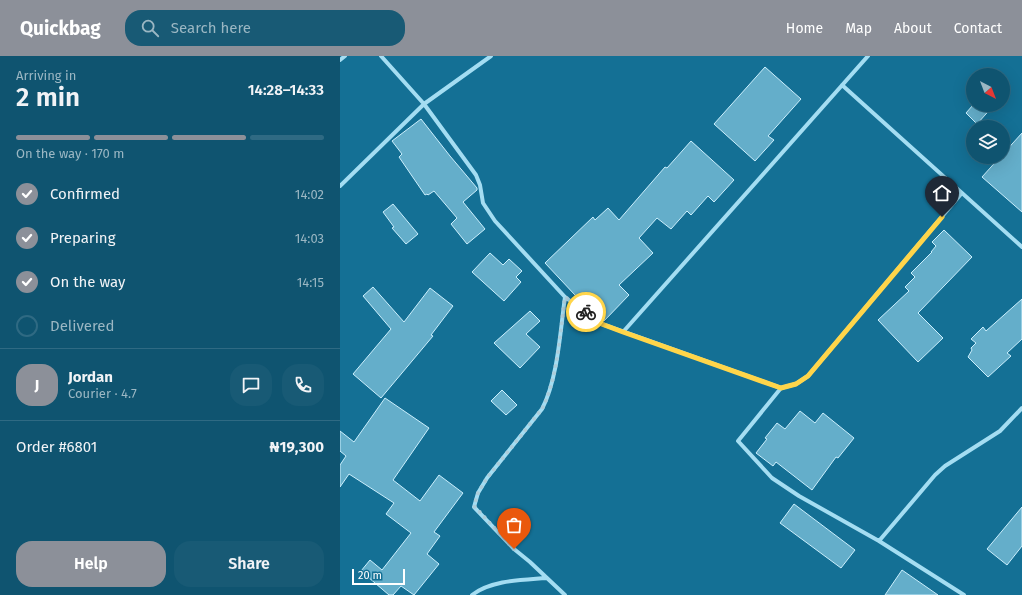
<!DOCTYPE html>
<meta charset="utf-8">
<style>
:root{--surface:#0f5470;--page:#185a75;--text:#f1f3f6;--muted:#9bb7c3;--line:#2f6a83;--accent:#8c9099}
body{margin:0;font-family:"Fira Sans",sans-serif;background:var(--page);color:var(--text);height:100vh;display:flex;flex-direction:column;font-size:15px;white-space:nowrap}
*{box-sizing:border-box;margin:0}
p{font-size:13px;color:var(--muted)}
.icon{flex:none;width:22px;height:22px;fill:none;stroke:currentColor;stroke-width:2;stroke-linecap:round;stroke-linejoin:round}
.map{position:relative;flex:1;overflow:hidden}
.side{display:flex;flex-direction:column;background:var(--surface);width:340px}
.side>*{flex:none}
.needle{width:26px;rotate:138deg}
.buttons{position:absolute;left:626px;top:12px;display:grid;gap:8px}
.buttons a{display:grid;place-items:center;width:44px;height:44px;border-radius:50%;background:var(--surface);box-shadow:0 4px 16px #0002,0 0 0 1px var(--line);font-size:20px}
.scale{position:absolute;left:12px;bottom:10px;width:53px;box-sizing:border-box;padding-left:4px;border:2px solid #fff;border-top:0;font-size:11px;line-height:14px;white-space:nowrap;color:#fff;-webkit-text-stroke:3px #147095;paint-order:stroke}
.pin{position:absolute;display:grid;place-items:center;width:34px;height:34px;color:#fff;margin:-41px -17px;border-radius:50% 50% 50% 0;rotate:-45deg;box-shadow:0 0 4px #0007}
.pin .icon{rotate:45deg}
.courier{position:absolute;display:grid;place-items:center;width:40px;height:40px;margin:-20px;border:3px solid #ffd54a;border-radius:50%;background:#fff;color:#222;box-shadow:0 1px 5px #0007}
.summary em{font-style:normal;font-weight:600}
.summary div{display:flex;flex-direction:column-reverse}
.summary{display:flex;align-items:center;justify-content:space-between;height:68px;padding:0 16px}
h1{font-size:26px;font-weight:600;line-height:30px}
.bar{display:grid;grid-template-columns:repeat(4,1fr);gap:6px 4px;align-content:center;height:48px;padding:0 16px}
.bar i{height:5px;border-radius:3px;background:var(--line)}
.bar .active{background:var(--accent)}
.bar p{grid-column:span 4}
.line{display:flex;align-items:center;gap:10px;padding:0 16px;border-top:1px solid var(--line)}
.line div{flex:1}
.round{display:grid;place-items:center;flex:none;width:42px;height:42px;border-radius:16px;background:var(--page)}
ol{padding:0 16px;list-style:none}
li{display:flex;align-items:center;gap:12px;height:44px}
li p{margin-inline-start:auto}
li .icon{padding:4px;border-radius:50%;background:var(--accent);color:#fff;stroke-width:4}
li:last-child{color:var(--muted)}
li i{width:22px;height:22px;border:2px solid var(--line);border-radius:50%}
.cta{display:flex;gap:8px;margin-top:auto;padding:8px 16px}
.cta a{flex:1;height:46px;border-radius:16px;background:var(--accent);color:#fff;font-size:16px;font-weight:600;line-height:46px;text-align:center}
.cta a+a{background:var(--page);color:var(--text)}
header{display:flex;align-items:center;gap:24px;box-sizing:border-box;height:56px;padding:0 20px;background:var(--accent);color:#fff}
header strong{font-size:19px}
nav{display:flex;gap:22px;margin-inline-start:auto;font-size:14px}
.search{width:280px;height:36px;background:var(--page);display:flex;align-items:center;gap:10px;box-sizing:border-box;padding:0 14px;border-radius:16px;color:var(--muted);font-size:15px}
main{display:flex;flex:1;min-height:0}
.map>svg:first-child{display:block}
</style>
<header>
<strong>Quickbag</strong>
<div class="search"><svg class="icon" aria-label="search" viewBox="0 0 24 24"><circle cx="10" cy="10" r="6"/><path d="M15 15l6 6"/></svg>Search here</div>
<nav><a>Home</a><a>Map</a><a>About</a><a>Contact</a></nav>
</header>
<main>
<section class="side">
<div class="summary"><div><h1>2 min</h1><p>Arriving in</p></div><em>14:28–14:33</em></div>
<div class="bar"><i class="active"></i><i class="active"></i><i class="active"></i><i></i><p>On the way · 170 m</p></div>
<ol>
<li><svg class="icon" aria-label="check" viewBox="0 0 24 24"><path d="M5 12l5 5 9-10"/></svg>Confirmed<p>14:02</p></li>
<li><svg class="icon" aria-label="check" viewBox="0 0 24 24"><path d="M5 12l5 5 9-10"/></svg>Preparing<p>14:03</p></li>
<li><svg class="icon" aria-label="check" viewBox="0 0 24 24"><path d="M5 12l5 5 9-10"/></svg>On the way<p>14:15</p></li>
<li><i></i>Delivered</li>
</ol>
<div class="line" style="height:72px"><b class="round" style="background:var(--accent);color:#fff">J</b><div><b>Jordan</b><p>Courier · 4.7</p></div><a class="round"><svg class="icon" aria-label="chat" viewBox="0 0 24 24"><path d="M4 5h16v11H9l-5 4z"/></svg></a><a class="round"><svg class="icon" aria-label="phone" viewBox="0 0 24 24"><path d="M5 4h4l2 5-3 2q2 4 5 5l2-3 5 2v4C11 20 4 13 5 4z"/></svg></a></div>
<div class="line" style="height:52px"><div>Order #6801</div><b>₦19,300</b></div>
<div class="cta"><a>Help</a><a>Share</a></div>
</section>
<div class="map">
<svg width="682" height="539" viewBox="0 0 682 539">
<rect width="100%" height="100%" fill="#147095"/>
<path fill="#64aeca" stroke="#cbeffd" d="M425,11L461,43L428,80L434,84L415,105L374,68Z
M633,49H654L637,68L626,57Z
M81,63L110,100L137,132V134L123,146L145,173L127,188L111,168L117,162L94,135L88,139L87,138L85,139L59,101L62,98L52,85Z
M682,77V156L642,121L660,101H663V98Z
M351,85L394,124L374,146L368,140L351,159L347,155L331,173L317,162L299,182L313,197L279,229L289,239L264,265L235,239L205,207L253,161L255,164L268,152L279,164L325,111L327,112Z
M53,148L78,178L66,188L52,172L54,171L43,156Z
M604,174L632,201L578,257L603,282L578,306L538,264L569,235L565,231L575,221L571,217L592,196H591L596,190L592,186Z
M150,197L163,209L169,203L182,215L176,221L181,226L164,245L132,216Z
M33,231L64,266L90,232L113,250L91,279L93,280L41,342L13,318L51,273L23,240Z
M682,243V283L667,297L671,300L648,321L628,301L632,294L631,292L636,287L631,283L643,271L646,275Z
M190,255L200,265L186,278L200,291L180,312L154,287Z
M162,334L177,349L166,359L151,345Z
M45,342L89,372L53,424L80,445L99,419L123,437L94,476L100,480L87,498L99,508L74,539L61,530L53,539H49L21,515L30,504L42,514L71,477L46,458L54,447L9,418L0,431V409L6,400L0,395V375L14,386Z
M460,355L475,367L483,357L514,382L498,402L496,401L472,434L436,406L433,410L416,397L427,383L425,382L437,367L445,373Z
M454,448L515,494L501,512L440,467Z
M682,451V490L667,509L647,493Z
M562,514L598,539H545Z"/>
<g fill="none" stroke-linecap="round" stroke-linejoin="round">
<path stroke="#a4ddf2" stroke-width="4" d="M41,0L84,48L136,119L140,129L143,147L155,165L225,241L259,267L441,332L456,328L468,320L621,138
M0,4L5,0
M502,29L682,191
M0,130L84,48L151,0
M225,241C220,276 218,322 202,353L147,422L138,437L134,451L174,493L190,506L225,539
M283,276L528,0
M441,332L398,385L432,422L459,440L539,485L624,539
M539,485L595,419L605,410L660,375L682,352
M132,539C152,524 182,524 206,522"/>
</g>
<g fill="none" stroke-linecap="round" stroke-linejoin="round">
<path stroke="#adcdda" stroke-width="4" stroke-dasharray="0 7.2" d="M174,493L134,450L138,437L147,422L202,353C218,321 220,277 225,241L246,256"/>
<path stroke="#ffd54a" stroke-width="5" d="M246,256L259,267L283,276L441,332L456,328L468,320L602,161"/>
</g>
</svg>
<div class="buttons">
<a><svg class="needle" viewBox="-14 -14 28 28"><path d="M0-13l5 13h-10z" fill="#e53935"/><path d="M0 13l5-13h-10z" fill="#9bb7c3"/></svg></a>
<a><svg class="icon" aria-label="layers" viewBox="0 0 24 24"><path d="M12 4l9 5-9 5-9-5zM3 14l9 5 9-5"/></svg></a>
</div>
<div class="scale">20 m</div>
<div class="pin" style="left:174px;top:493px;background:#ea580c"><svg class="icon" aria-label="bag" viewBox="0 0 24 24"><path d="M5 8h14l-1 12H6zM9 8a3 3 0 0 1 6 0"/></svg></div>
<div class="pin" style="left:602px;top:161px;background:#1f2937"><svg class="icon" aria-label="home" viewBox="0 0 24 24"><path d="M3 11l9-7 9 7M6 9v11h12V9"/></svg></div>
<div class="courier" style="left:246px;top:256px"><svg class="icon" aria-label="bike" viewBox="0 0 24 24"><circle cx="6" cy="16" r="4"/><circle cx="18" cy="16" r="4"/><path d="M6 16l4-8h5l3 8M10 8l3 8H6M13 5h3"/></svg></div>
</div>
</main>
